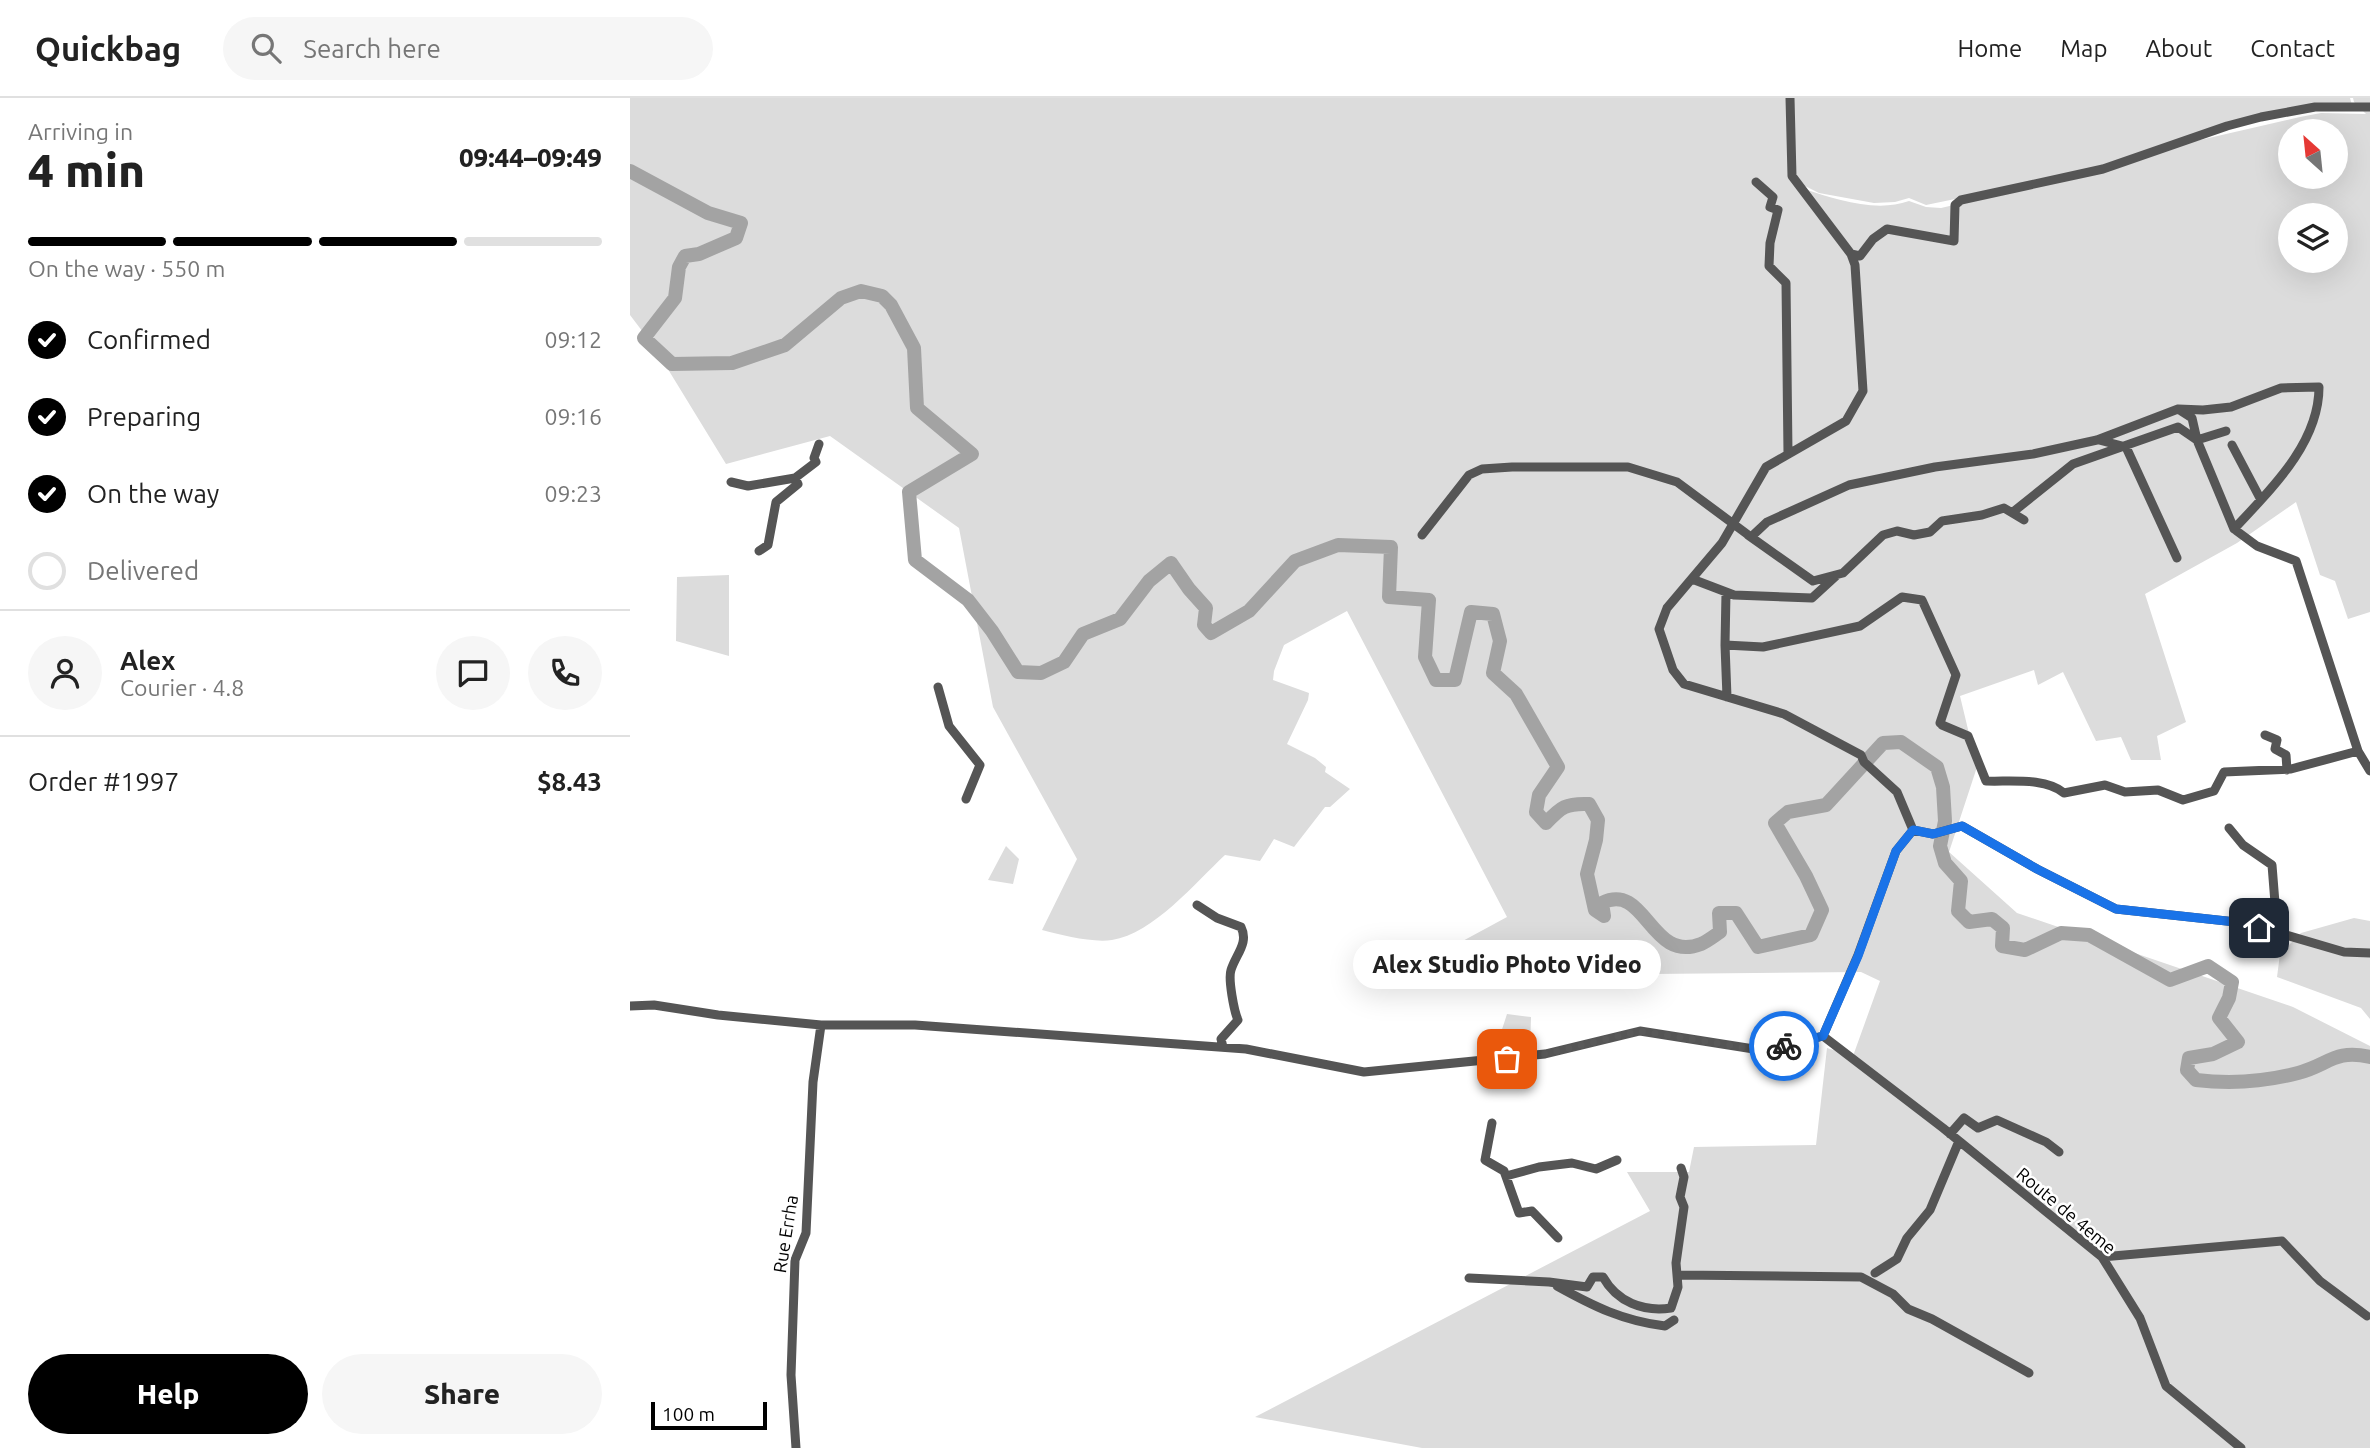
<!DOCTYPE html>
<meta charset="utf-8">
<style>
:root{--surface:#fff;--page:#f6f6f6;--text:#222;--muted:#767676;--line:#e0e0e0;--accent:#000}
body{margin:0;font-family:Ubuntu,sans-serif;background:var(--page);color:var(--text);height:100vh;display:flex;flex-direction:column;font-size:26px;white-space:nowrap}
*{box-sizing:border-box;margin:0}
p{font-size:23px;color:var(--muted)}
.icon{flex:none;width:38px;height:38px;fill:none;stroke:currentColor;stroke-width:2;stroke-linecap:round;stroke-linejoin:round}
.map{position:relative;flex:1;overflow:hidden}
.sheet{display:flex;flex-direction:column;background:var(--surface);width:630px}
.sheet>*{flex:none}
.needle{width:46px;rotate:333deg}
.tools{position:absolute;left:1648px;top:21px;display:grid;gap:14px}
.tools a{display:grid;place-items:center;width:70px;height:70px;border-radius:50%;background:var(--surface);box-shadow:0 7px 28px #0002;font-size:35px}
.scale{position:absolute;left:21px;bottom:18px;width:116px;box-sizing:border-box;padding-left:7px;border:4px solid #000;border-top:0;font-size:19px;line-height:24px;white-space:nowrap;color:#000;-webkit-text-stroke:5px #fff;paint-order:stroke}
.pin{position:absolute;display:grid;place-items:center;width:60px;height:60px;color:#fff;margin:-30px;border-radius:14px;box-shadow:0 4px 10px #0006}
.courier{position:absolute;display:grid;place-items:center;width:70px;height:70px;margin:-35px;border:5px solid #1a73e8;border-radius:50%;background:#fff;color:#222;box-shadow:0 2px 9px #0007}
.bubble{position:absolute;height:49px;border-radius:24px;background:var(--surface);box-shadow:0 7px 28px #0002;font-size:23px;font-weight:800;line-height:49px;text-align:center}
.head em{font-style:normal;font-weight:800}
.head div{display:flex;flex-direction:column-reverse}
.head{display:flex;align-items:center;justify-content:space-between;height:119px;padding:0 28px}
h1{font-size:46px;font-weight:800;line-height:52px}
.bar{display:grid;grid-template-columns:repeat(4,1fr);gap:10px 7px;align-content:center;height:84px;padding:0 28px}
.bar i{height:9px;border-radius:5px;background:var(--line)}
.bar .on{background:var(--accent)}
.bar p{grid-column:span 4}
.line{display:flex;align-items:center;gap:18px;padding:0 28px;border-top:2px solid var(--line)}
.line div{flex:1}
.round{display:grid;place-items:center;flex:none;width:74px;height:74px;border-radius:37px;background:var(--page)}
ol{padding:0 28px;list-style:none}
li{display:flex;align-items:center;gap:21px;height:77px}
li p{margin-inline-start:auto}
li .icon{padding:7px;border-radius:50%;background:var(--accent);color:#fff;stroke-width:4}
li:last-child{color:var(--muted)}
li i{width:38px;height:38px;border:4px solid var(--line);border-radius:50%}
.button{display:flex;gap:14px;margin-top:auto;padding:14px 28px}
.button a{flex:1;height:80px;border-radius:42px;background:var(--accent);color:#fff;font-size:28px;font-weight:800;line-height:80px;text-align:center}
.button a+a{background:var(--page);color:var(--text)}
header{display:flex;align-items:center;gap:42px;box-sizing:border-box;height:98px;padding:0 35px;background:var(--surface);border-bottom:2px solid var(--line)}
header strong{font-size:33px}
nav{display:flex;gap:38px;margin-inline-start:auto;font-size:24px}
.search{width:490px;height:63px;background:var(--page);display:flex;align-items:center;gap:18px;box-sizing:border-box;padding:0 24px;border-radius:38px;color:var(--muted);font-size:26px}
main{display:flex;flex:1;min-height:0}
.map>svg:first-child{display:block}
</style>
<header>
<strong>Quickbag</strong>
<div class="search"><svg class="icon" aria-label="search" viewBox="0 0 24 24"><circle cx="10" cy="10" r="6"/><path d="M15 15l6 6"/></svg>Search here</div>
<nav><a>Home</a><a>Map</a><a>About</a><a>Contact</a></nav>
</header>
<main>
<section class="sheet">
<div class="head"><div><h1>4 min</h1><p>Arriving in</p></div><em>09:44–09:49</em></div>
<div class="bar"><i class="on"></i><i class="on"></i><i class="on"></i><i></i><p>On the way · 550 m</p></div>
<ol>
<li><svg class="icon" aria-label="check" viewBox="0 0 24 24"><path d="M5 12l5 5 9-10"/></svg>Confirmed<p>09:12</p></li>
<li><svg class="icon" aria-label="check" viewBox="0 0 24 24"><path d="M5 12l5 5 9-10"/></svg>Preparing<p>09:16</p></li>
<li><svg class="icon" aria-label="check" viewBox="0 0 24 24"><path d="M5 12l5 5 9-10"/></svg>On the way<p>09:23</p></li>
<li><i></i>Delivered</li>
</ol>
<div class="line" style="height:126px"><a class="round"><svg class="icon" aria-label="person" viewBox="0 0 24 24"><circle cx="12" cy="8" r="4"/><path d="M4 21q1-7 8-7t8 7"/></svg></a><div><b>Alex</b><p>Courier · 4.8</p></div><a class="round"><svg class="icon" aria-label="chat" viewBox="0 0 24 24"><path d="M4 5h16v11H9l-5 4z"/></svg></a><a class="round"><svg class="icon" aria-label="phone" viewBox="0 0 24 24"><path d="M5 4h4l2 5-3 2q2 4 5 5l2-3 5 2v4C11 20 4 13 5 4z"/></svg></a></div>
<div class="line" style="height:91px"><div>Order #1997</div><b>$8.43</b></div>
<div class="button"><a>Help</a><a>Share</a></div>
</section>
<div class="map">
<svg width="1740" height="1350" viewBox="0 0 1740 1350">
<rect width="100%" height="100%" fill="#fff"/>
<path fill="#dcdcdc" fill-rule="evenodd" d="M0,0H1720L1722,7L1645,15L1442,77L1296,107L1279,100L1265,104L1244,105L1189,95L1173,87L1174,91C1205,101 1246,115 1279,103L1296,109L1311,110L1483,70L1557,45L1670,19L1691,15L1736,16L1724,4L1723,0H1740V514L1718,521L1705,483L1690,477L1666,404L1607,445L1515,496L1556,624L1527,638L1531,662H1501L1491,639L1466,643L1433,574L1408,587L1404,572L1330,598L1347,669L1319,754L1387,815L1663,909L1740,948V1350H792L625,1319L1020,1113L997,1074H1059L1064,1049L1186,1047L1197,950L1223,958L1250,883L1231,874L811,878L781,871L877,819L717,513L654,547L644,573L643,582L679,595L678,602L657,646L685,660L696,669L695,674L720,691L700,709H695L664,749L644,741L630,763L595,757C566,784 523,836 482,842C462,845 432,837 412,832L447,761L363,609L329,430L200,338L96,366L25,250L0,217ZM1661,33H1706V79H1661ZM1661,117H1706V163H1661Z
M99,477V558L46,543L47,479Z
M376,748L389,761L383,786L358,782Z
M1724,820L1740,823V921L1731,910L1647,879L1650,856L1671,835Z
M877,916L901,919L900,952L865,953Z"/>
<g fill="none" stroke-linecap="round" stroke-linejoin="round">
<path stroke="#a3a3a3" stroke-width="14" d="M0,73L78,115L111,125L106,140L69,156L55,158L49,169L45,200L14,240L42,266L102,265L155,247L211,200L231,193L252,198L261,207L284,250L287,310L342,356L279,394L285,462L338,502L362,533L388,574L411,575L434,564L453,536L490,521L519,483L541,465L559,491L576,510L574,527L581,535L619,513L665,463L708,447L761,449L759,499L799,502L795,559L806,582H825L841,514L863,516L870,543L863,575L886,596L928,669L909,697L906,714L916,725C931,709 936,705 959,706L968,722L966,742L957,776L965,812L974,818L972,805C1016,783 1020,866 1071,846C1078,843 1084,838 1090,834L1089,815H1106L1128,849L1181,837L1192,812L1176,778L1145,725L1158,714L1196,707L1253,645L1271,644L1307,669L1313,689L1315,723L1310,748L1315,765L1331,783L1328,813L1339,824L1362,821L1373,830L1372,848L1395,852L1431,835L1459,837L1540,882L1578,868L1602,884L1599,900L1589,920L1608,944L1583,956L1559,960L1557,972L1566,982C1601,986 1634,984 1668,975C1699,967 1704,951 1740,959"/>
<path stroke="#555" stroke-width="9" d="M1160,0L1162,78L1221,156L1225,167L1233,293L1216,323L1136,369L1092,445L1037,510L1029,531L1043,572L1054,586L1154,616L1231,657L1234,664L1267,694L1283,732
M1126,84L1143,99L1140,109L1148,112L1140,145L1139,168L1156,185L1158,356
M1221,156L1230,158L1243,141L1257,131L1324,143L1325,107L1331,102L1473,71L1597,28L1631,19L1685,9H1740
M1548,311L1562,320L1567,342L1604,431L1627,448L1666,463L1728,653L1740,673
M1469,342L1496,349L1547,460
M1602,347L1631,402
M101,384L118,388L165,380L186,364L184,360L189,346
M1383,414L1443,366L1548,329L1567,342L1596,333
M792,437L839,377L852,371L882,369H998L1047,384L1121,439L1137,424L1219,387L1305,369L1403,356L1467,342L1548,311L1573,312L1601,309L1651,290L1689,289C1689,346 1640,392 1604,431
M1118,437L1183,483L1213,475L1253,437L1267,433L1284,437L1300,434L1312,423L1352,417L1374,410L1394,422
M129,453L138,447L146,404L168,386L165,380
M1062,481L1104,497L1182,500L1206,478
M1096,495L1095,547L1133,549L1230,528L1272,499L1292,502L1326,577L1310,625
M1095,547L1097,599
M308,589L319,628L350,667L336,701
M1312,627L1338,638L1356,683C1379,684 1415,679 1434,695L1475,687L1495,694L1528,692L1553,702L1584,693L1594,674L1661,671L1728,653
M1635,637L1647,642L1645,651L1656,657L1657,672
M1599,730L1613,747L1642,767L1645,805L1643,834
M567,807L587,820L611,829C619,845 606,856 601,872C598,881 604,913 608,922L591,941L593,949
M0,908L24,907L88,917L191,927H285L616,951L734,974L915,956L1010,933L1130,952L1150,949L1193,938L1228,857L1266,753L1283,732L1303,736L1332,728L1407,771L1486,811L1615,825L1714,854L1740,855
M1193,938L1313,1030L1472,1159L1510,1220L1536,1288L1611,1350
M862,1025L855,1062L874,1073L889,1115L902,1113L928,1140
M1320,1036L1334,1020L1348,1030L1367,1022L1416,1044L1429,1054
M876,1078L909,1069L942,1065L966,1071L987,1062
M1472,1159L1652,1143L1690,1183L1737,1218
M1245,1175L1267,1161L1277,1140L1300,1112L1329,1043
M1047,1177L1231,1179L1263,1196L1278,1211L1302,1221L1399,1275
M839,1180L919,1184L957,1189L963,1179H973C987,1204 1013,1214 1041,1210L1048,1189L1046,1165L1054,1109L1050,1099L1054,1079L1051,1070
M927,1188C963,1208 993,1223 1035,1228L1044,1222
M166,1350L161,1277L165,1162L176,1135L183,984L191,927"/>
</g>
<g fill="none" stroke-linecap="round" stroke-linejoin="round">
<path stroke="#595959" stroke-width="7" stroke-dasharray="0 12.6" d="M877,961L915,956L1010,933L1130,952L1154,948"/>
<path stroke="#1a73e8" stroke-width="9" d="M1154,948L1193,938L1228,858L1266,753L1283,732L1303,736L1332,728L1407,771L1486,811L1615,825L1629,830"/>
</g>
<g text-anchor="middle" stroke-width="5" stroke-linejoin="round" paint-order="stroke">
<g font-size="18" fill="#000" stroke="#fff">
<text transform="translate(1436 1113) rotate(40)" y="6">Route de 4eme</text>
<text transform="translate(156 1136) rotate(-81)" y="6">Rue Errha</text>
</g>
</g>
</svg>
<div class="tools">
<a><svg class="needle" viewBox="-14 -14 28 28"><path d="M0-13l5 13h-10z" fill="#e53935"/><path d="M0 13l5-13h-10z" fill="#767676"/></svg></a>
<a><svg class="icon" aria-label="layers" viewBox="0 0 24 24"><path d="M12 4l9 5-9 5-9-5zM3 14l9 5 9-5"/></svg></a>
</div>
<div class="scale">100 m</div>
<div class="pin" style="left:877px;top:961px;background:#ea580c"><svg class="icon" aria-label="bag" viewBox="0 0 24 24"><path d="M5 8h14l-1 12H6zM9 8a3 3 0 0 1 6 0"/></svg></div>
<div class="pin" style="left:1629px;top:830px;background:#1f2937"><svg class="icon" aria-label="home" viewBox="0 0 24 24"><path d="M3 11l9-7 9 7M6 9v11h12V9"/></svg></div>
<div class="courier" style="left:1154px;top:948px"><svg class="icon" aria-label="bike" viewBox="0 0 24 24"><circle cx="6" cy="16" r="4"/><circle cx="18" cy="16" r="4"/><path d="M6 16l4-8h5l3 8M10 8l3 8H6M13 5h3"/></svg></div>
<div class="bubble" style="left:723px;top:842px;width:308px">Alex Studio Photo Video</div>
</div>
</main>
